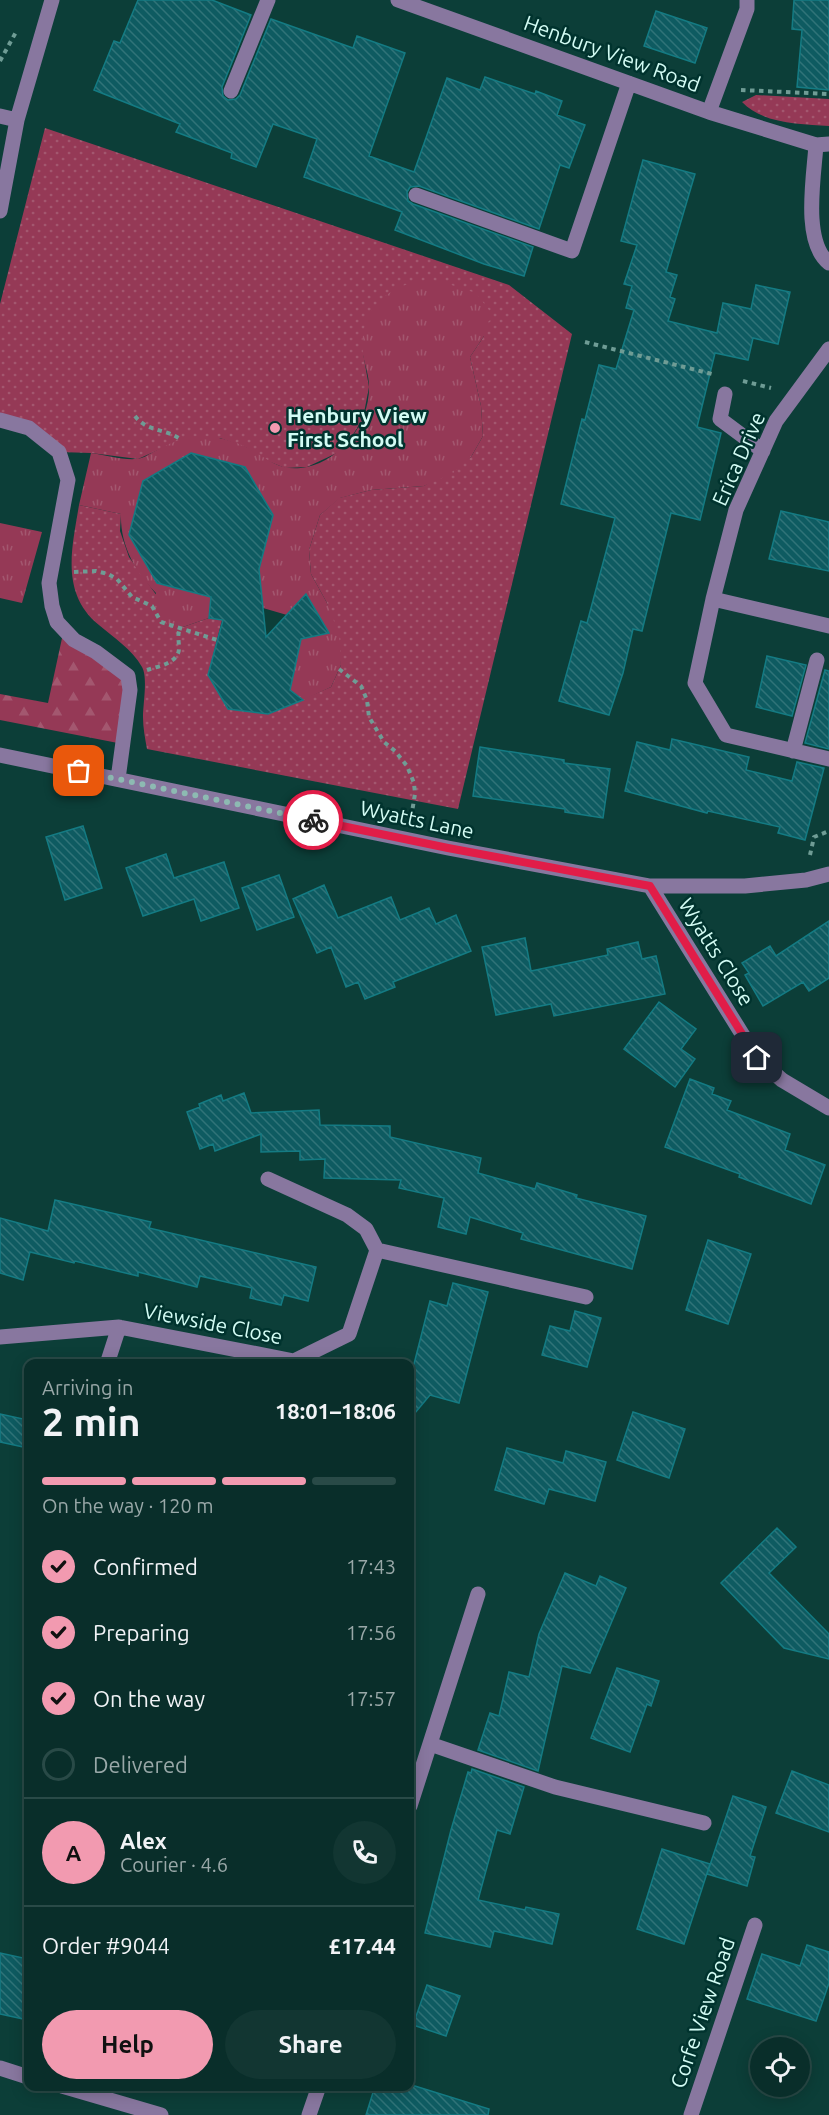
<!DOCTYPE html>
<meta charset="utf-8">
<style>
:root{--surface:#092e2a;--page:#123632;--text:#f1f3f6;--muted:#99a8a8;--line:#294a47;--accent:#f29ab0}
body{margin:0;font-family:Ubuntu,sans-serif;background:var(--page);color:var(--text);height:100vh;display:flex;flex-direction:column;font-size:22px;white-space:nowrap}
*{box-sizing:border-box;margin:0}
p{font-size:20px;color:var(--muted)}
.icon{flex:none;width:33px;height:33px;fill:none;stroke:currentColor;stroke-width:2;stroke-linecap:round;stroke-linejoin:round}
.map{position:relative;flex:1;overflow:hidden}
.drawer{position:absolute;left:24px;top:1359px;width:390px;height:732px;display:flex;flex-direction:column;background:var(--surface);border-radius:12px;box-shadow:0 3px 15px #0003,0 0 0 2px var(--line)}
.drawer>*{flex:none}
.controls{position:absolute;left:750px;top:2037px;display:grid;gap:12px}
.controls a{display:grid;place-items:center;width:60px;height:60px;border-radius:50%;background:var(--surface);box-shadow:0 3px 15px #0003,0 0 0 2px var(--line);font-size:30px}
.pin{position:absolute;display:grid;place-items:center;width:51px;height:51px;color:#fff;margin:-26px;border-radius:12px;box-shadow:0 3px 9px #0006}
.courier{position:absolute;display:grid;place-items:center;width:60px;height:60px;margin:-30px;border:4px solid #e11d48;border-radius:50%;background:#fff;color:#222;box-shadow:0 2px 8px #0007}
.overview em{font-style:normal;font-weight:700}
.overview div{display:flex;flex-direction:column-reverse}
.overview{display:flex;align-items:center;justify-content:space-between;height:102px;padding:0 18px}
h1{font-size:39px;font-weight:700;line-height:45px}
.bar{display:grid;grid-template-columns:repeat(4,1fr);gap:9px 6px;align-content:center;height:72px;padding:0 18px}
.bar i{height:8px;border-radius:4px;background:var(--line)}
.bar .on{background:var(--accent)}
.bar p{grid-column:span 4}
.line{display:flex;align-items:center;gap:15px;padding:0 18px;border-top:2px solid var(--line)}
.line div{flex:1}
.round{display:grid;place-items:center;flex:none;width:63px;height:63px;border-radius:32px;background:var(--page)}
ol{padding:0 18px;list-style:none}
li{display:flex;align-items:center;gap:18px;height:66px}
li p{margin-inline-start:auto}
li .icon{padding:6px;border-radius:50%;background:var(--accent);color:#111;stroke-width:4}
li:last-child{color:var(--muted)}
li i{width:33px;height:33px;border:3px solid var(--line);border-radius:50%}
.cta{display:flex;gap:12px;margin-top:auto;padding:12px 18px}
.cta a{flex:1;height:69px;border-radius:36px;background:var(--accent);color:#111;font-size:24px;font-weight:700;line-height:69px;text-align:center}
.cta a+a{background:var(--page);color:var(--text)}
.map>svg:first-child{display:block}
</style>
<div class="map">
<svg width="829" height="2115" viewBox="0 0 829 2115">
<defs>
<pattern id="grass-dots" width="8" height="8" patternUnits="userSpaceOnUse" patternTransform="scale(1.5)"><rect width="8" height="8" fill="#953956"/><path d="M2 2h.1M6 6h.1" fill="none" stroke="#a3576f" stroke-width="1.8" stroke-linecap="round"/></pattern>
<pattern id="forest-firs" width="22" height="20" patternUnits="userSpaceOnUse" patternTransform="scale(1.5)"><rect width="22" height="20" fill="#953956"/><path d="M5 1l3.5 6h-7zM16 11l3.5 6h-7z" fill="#a3576f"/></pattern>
<pattern id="park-tufts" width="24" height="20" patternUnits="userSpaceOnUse" patternTransform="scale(1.5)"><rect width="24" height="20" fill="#953956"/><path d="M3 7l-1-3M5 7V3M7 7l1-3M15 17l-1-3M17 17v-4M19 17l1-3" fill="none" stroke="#a3576f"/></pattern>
<pattern id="building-back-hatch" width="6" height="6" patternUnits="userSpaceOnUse" patternTransform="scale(1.5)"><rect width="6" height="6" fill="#0e5b61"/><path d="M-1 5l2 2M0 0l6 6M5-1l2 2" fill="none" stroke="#307378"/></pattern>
</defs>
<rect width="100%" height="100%" fill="#0c3e38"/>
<path fill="url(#grass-dots)" d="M756,95L829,99V126C800,124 763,124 742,102Z
M45,128L509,285L572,334L458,809L147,749C145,738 143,728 143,717C143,704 148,677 142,667C132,649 114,638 99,625C60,593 72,548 79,505L121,514L120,531L129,557L180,628L209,618L222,620L208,675L228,709L268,714L331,687L341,665L327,603L311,574L309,550L320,515L339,498L371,490L424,486L471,457L483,436L481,406L470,357L484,336L363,353L369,387L363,418L351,438L339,452L307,467L285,468L268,461L245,447L220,438L158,450L138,459L91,453L59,452L0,420V304Z"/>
<path fill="url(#forest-firs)" d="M64,629L128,676L123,744L0,720V694L48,703Z"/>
<path fill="url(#park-tufts)" d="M439,281L476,293L492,314L484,336L470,357L481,406L483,436L471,457L453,473L424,486L371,490L340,498L320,515L309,550L311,574L327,603L339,634L341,665L331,687L303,700L290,690L301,639L329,633L287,615L263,608L259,569L273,515L245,467L191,453L143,482L211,597L209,618L180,628L161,622L152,606L156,593C135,571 120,545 121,514L79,505L91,453C105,455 122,460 136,459C142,459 148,455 153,452C168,445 182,436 200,436C215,436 230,440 244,446C267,457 278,473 307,467C342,459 370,423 369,386C369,376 365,365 363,355C359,319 376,294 411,283C419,280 430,281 439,281Z
M0,523L42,532L22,603L0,598Z"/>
<path fill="url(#building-back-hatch)" stroke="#147b83" stroke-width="1.5" d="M138,0H212L251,15L222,87L223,96L228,100L236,99L240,95L271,19L353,48L357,36L405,53L369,156L414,172L447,78L480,90L485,77L535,94L536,91L562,101L557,115L585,125L569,168L560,165L539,229L419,186L410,187L407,192L408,201L413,204L533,247L524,276L484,264L395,230L402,212L304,177L317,139L273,124L256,167L231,158L232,153L176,132L180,124L94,90L114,41L120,43Z
M794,0H829V90L797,87L802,30L792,29Z
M656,11L707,28L695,63L644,46Z
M643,160L695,174L666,272L677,275L670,297L675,299L668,321L717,333L723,303L751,309L756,285L790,292L778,344L753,338L748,360L715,353L697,427L721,433L700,520L671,513L642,631L633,629L623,673L609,715L559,701L581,621L587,623L615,518L561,504L582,419L585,420L599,365L616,369L634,310L626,308L632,286L624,284L637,245L621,241Z
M191,453L245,467L273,515L259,569L266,637L306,594L329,633L301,639L290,690L303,700L268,714L228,709L208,675L223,620L209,618L211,597L157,583L129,535L143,481Z
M781,511L829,522V571L769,559Z
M767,656L806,665L792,716L756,707Z
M825,670L829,671V749L805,743Z
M672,739L749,757L746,770L792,781L797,762L824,768L805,840L778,833L780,827L708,811L707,813L625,791L637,742L670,750Z
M480,747L564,760V763L610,769L603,818L565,812V809L473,796Z
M83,826L102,888L65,900L46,837Z
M166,854L174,878L224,862L239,908L201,921L194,899L143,916L126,868Z
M279,875L294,917L257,930L242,888Z
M324,885L338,918L391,897L400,920L429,908L436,924L456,915L471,951L393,982L395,987L365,999L358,982L346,987L331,947L317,953L293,899Z
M829,921V978L809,991L803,982L763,1006L745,975L749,973L742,963L770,946L776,956Z
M525,938L531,971L608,955L607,949L638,942L642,959L656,956L665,994L554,1016L551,1004L496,1015L482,947Z
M659,1002L696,1029L681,1049L695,1059L675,1087L624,1049Z
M690,1079L714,1088L712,1094L731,1101L727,1110L790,1134L785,1150L825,1165L811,1204L739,1177L740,1174L665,1147Z
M244,1093L251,1113L319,1110L320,1125L390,1126V1137L481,1158L478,1173L535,1189L537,1183L577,1195L576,1198L646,1216L632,1269L521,1239L523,1233L470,1217L466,1234L438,1227L444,1198L399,1188L401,1180L324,1178L325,1159L300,1160V1151L261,1152V1134L215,1151L213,1144L200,1149L187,1112L200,1107L199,1104L221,1095L223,1101Z
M55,1200L151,1222L149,1228L316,1267L308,1301L284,1295L281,1305L250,1298L252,1288L200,1276L197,1287L138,1272V1276L75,1261L74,1263L30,1252L23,1280L0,1273V1218L48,1231Z
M708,1240L751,1254L728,1324L686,1310Z
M453,1283L488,1292L459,1403L430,1395L410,1419V1363L414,1364L430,1301L447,1306Z
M575,1311L601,1318L587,1367L542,1355L550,1326L570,1331Z
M633,1412L685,1429L669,1478L617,1460Z
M0,1414L28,1420V1448L0,1442Z
M507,1448L563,1463L566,1451L606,1462L595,1501L549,1489L544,1504L495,1490Z
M777,1528L796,1547L769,1573L829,1634V1659L784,1648L721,1583Z
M565,1573L596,1586L600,1576L626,1588L590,1673L562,1666L538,1771L478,1750L490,1713L499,1716L509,1672L529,1677L539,1634Z
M617,1668L659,1681L651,1706L647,1704L630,1752L591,1738Z
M472,1769L524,1787L510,1834L497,1830L478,1900L525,1910L526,1907L559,1914L552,1944L494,1931L490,1947L425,1933L451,1830L468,1772L471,1773Z
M792,1771L829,1785V1832L776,1813Z
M733,1796L766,1807L750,1856L755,1857L747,1886L707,1874Z
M662,1849L710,1864L684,1944L637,1929Z
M807,1945L829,1952V1983L816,2021L747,1999L762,1954L800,1966Z
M0,1953L28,1959V2020L0,2014Z
M427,1985L460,1996L446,2036L413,2025Z
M375,2086H415L489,2109L488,2115H366Z"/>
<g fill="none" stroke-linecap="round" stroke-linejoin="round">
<path stroke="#6f9c95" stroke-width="4" stroke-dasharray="4.5 4.5" stroke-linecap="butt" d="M0,61L16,32
M741,90L829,94
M585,342L712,374
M743,381L771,388
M135,416C147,432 164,428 180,439
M74,572L96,571L108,574L117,579L132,597L152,606L161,622L217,640
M339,669L361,686L367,700L369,717L384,742L395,751L407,766L414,783L415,794L411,818
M147,670C159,666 179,663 179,648C179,640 177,636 180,628
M810,855L814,837L829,831"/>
<path stroke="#88779f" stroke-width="15" d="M398,0L709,112L816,145L829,144
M231,91L268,0
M709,112L747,9V0
M0,116L17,120
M816,145C814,176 802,242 829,263
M416,195L572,251L629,83
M0,211L17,120L52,0
M829,349L776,421L736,510L713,599L829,626
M725,394L720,419L763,451
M0,420L29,428L59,452L68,480L49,583L52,606L57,622L74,640L96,652L128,676L130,690L118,779
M713,599L695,683L726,735L829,759
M793,751L817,660
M0,755L448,848L650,886H745L806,880L829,874
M650,886L757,1058L782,1080L829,1108
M268,1179L347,1215L366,1229L377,1250
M377,1250L586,1297
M0,1337L119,1327L294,1361L349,1334L377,1250
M107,1364L119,1327
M430,1744L555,1787L704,1823
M410,1806L478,1594
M0,2068L28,2077
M62,2086L161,2115
M309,2115L319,2086
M691,2115L755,1925"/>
</g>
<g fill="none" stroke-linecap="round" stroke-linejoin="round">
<path stroke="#8dbab2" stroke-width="6" stroke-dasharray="0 10.8" d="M79,771L313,820"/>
<path stroke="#e11d48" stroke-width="8" d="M313,820L448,848L650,886L757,1058"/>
</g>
<circle fill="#f29ab0" stroke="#00332e" stroke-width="2" cx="275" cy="428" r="6"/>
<g text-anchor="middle" stroke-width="5" stroke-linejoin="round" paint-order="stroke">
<g font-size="21" fill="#d3fcf4" stroke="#00332e">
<text transform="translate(612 54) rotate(20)" y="7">Henbury View Road</text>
<text transform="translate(739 459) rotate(-66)" y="7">Erica Drive</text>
<text transform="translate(417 820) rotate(12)" y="7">Wyatts Lane</text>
<text transform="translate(716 952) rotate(58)" y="7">Wyatts Close</text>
<text transform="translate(213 1324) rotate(11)" y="7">Viewside Close</text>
<text transform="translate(703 2013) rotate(-71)" y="7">Corfe View Road</text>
</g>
<g font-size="21" font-weight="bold" fill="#d3fcf4" stroke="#00332e" text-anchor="start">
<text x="287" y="423">Henbury View<tspan x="287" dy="24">First School</tspan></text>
</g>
</g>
</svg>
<div class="controls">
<a><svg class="icon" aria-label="locate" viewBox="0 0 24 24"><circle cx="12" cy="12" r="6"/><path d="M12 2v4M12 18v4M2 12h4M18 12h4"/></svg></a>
</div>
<div class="pin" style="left:79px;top:771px;background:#ea580c"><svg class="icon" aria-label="bag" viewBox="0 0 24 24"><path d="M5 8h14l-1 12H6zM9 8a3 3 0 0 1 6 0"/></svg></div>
<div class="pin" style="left:757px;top:1058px;background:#1f2937"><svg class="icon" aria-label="home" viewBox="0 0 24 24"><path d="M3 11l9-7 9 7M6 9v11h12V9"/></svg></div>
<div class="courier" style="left:313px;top:820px"><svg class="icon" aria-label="bike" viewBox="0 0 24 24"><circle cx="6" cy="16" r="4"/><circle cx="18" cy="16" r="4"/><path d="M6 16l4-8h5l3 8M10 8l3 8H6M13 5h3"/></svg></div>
<section class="drawer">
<div class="overview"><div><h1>2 min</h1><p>Arriving in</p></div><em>18:01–18:06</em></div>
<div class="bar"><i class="on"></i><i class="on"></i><i class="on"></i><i></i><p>On the way · 120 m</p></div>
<ol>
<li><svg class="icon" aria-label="check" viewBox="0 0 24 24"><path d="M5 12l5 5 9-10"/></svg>Confirmed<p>17:43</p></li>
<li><svg class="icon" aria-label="check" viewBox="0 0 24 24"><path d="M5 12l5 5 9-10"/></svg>Preparing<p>17:56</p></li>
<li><svg class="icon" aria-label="check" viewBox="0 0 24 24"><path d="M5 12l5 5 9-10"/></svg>On the way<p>17:57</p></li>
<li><i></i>Delivered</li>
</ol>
<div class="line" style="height:108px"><b class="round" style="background:var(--accent);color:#111">A</b><div><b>Alex</b><p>Courier · 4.6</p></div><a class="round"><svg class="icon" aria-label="phone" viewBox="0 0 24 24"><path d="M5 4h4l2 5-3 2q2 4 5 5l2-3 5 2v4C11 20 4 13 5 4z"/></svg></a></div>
<div class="line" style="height:78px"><div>Order #9044</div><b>£17.44</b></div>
<div class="cta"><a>Help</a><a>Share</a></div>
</section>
</div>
